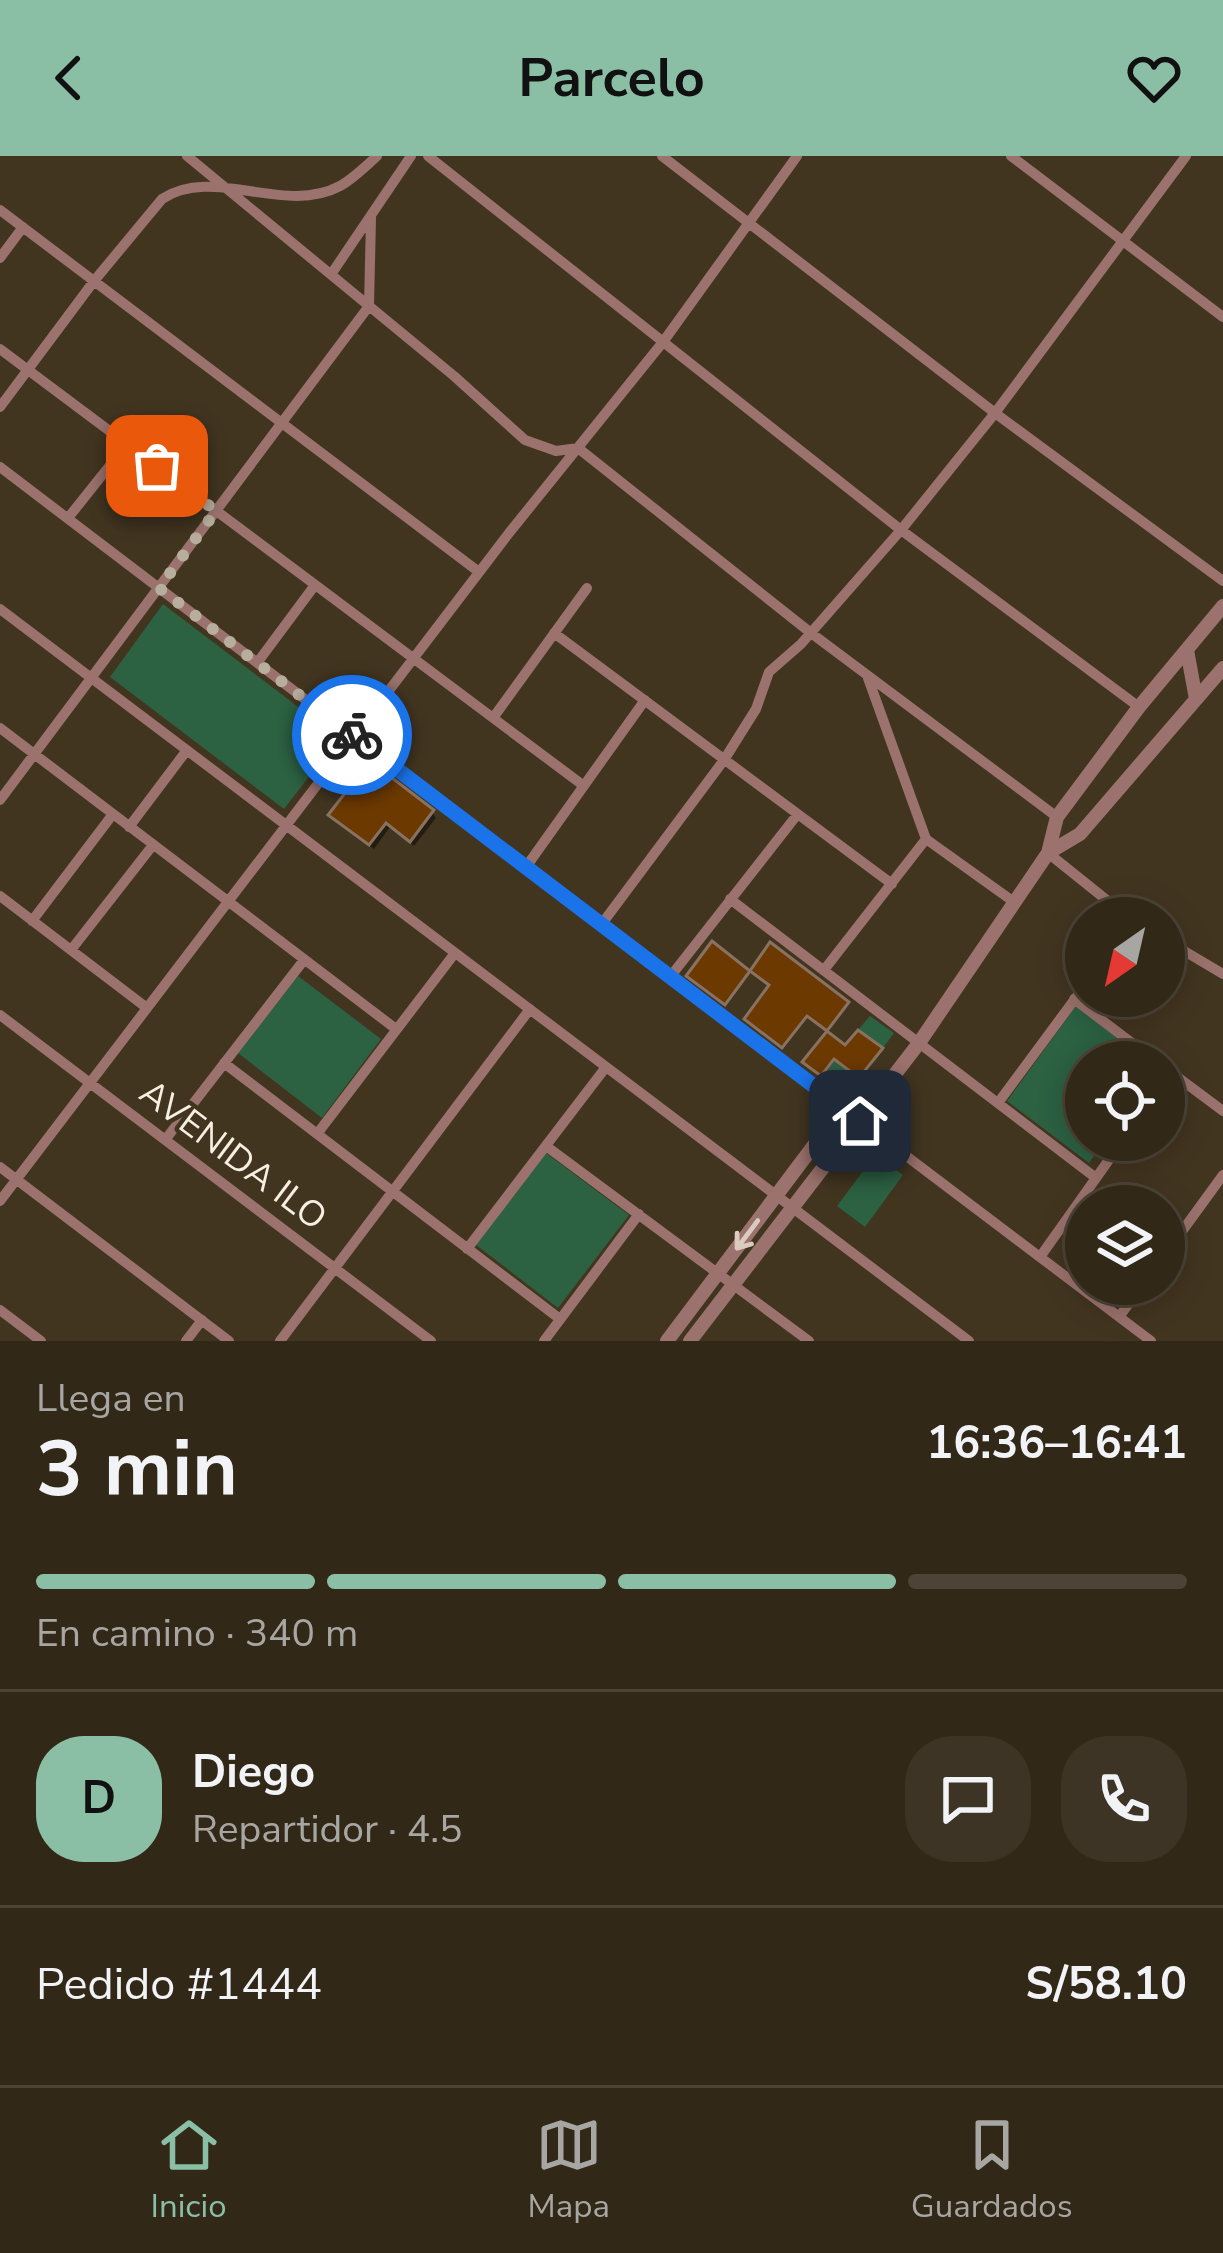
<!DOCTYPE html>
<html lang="es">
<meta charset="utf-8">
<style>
:root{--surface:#322818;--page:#3d3425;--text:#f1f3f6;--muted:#a8a6a2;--line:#4d4437;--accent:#8abfa5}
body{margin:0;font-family:"Nunito Sans",sans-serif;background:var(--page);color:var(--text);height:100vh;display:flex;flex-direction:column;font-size:45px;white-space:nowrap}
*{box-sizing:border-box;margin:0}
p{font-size:39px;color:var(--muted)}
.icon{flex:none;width:66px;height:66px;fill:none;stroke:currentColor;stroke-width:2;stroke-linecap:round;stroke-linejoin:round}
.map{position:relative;height:1185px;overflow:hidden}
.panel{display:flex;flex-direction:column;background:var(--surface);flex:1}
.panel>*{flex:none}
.needle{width:78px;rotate:214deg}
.controls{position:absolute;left:1065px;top:741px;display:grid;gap:24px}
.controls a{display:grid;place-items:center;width:120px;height:120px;border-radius:50%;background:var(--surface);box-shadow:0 6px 30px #0003,0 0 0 3px var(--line);font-size:60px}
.pin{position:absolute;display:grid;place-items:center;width:102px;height:102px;color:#fff;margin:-51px;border-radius:24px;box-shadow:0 6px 18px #0006}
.courier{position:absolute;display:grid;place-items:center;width:120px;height:120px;margin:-60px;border:9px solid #1a73e8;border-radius:50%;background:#fff;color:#222;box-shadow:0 3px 15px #0007}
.summary em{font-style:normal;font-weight:700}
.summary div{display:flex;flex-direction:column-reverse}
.summary{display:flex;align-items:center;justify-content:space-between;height:204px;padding:0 36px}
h1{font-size:78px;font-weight:700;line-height:90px}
.bar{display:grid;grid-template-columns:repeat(4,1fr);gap:18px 12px;align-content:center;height:144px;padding:0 36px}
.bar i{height:15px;border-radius:9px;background:var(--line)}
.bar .current{background:var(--accent)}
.bar p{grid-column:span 4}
.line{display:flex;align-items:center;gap:30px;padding:0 36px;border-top:3px solid var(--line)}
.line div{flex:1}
.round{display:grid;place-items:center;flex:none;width:126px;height:126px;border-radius:48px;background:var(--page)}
header{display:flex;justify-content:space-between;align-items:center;height:156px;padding:0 36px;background:var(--accent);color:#111;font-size:54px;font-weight:700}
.menu{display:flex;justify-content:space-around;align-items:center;height:168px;border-top:3px solid var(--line);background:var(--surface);font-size:33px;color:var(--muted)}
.menu a{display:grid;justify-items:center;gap:6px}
.menu .current{color:var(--accent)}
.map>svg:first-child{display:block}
</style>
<header><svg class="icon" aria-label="back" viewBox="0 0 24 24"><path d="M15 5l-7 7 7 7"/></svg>Parcelo<svg class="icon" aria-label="heart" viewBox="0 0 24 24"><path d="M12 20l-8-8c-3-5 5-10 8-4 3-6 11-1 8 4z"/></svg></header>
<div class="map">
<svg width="1223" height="1185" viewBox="0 0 1223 1185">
<rect width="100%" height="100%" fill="#423520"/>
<path fill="#2c6142" d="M163,448L339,582L284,653L110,521Z
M298,820L381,883L322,962L238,897Z
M1076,850L1149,906H1086V984H1105L1089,1007L1007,945Z
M870,860L894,877L883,892L858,874Z
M834,903L859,922L846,937L821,920Z
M546,997L629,1059L558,1152L476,1089Z
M875,999L903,1019L865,1071L837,1050Z"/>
<path fill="#0007" d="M432,656L436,662L414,690L390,671L374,693L336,665L332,659Z
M847,848L829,875L809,860L784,892L748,865Z
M845,893L881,896L861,922L836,903L823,920L806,908Z"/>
<path fill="#6c3901" stroke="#897261" stroke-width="3" d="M370,605L434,654L410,686L386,667L369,689L328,659Z
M712,785L750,815L725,849L686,820Z
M770,786L849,846L827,875L807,860L782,892L744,863L769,829L750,815Z
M858,874L883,892L859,922L834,903L821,920L802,906L827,875L845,889Z"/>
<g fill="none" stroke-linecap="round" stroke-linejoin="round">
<path stroke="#9b726d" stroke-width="10" d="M187,0L454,220L525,284L556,295L578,292L811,477L1057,661
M428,0L901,374L1139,551
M662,0L995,257L1223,425
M1011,0L1223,161
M0,54L479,416
M0,102L23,71
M332,117L411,0
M0,193L584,630
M0,251L94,125L162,43C213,9 284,60 340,30C353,23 366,10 377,0
M0,311L842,952
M68,362L127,288
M0,453L969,1185
M554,477L892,728
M257,507L315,429
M868,522L926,683L1014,746
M493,562L587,432
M0,572L396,873
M0,644L369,150L371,62
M129,671L187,594
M1048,697L1129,762
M526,711L645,544
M0,740L147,852
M730,743L1096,1022
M32,765L113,658
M601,769L724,604L756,553L769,516L801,488L901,374L995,257L1186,0
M1164,783L1223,818
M71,794L153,689
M824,814L926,683
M670,821L797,659
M1074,843L1157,906
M0,859L431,1185
M224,907L560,1163
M1164,911L1223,955
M998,947L1086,828
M860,965L1151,1185
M317,978L455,797
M165,984L304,804
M546,990L809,1185
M0,1011L229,1185
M0,1045L509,377L663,186L797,0
M467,1093L606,911
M1164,1100L1223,1019
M1040,1101L1123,984
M0,1154L41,1185
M1119,1161L1143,1128
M186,1185L202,1164
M280,1185L530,853
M544,1185L639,1058"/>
<path stroke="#9b726d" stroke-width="14" d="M1187,494L1196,543
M1048,697L1080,678L1223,512
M667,1185L842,952L860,965
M690,1185L919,887L1048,697L1057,661L1139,551L1223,450"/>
</g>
<defs><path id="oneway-shaft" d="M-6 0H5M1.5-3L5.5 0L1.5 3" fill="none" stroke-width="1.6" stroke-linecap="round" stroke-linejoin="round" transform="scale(3)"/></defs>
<use stroke="#dbcabf" href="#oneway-shaft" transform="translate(747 1079) rotate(127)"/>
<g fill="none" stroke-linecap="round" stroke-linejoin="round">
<path stroke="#b8ae9e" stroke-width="12" stroke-dasharray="0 21.6" d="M157,310L216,355L159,432L352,579"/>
<path stroke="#1a73e8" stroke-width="15" d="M352,579L860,965"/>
</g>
<g text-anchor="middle" stroke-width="9" stroke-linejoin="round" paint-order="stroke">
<g font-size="36" fill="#f7efe2" stroke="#423520">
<text transform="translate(234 998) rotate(37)" y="13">AVENIDA ILO</text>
</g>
</g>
</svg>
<div class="controls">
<a><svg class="needle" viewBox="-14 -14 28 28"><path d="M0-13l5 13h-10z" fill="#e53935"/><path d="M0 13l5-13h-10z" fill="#a8a6a2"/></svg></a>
<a><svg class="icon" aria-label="locate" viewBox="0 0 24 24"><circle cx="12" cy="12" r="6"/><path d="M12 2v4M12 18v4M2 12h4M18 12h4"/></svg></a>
<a><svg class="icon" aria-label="layers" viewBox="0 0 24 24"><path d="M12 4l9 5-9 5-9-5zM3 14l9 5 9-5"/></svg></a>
</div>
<div class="pin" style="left:157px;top:310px;background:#ea580c"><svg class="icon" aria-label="bag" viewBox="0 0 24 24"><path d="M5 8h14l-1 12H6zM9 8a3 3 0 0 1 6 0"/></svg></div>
<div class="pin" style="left:860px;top:965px;background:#1f2937"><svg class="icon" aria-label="home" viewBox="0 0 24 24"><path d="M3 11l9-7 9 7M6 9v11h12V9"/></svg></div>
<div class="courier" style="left:352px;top:579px"><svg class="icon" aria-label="bike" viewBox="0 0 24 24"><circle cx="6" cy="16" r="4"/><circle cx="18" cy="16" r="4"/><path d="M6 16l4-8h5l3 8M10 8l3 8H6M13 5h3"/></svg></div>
</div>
<section class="panel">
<div class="summary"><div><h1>3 min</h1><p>Llega en</p></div><em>16:36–16:41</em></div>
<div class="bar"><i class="current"></i><i class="current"></i><i class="current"></i><i></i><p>En camino · 340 m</p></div>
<div class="line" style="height:216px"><b class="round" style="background:var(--accent);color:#111">D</b><div><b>Diego</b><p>Repartidor · 4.5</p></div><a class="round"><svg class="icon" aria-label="chat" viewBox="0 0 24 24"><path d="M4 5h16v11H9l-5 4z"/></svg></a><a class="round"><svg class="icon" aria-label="phone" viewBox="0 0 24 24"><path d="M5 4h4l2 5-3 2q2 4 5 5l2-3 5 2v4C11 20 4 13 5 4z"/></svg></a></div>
<div class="line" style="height:156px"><div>Pedido #1444</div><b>S/58.10</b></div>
</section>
<nav class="menu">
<a class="current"><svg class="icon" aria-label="home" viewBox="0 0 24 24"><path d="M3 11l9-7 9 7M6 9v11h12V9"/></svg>Inicio</a>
<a><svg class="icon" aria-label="map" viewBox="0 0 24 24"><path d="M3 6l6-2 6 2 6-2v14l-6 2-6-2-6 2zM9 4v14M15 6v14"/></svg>Mapa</a>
<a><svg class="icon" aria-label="saved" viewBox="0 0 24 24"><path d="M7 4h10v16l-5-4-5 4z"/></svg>Guardados</a>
</nav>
